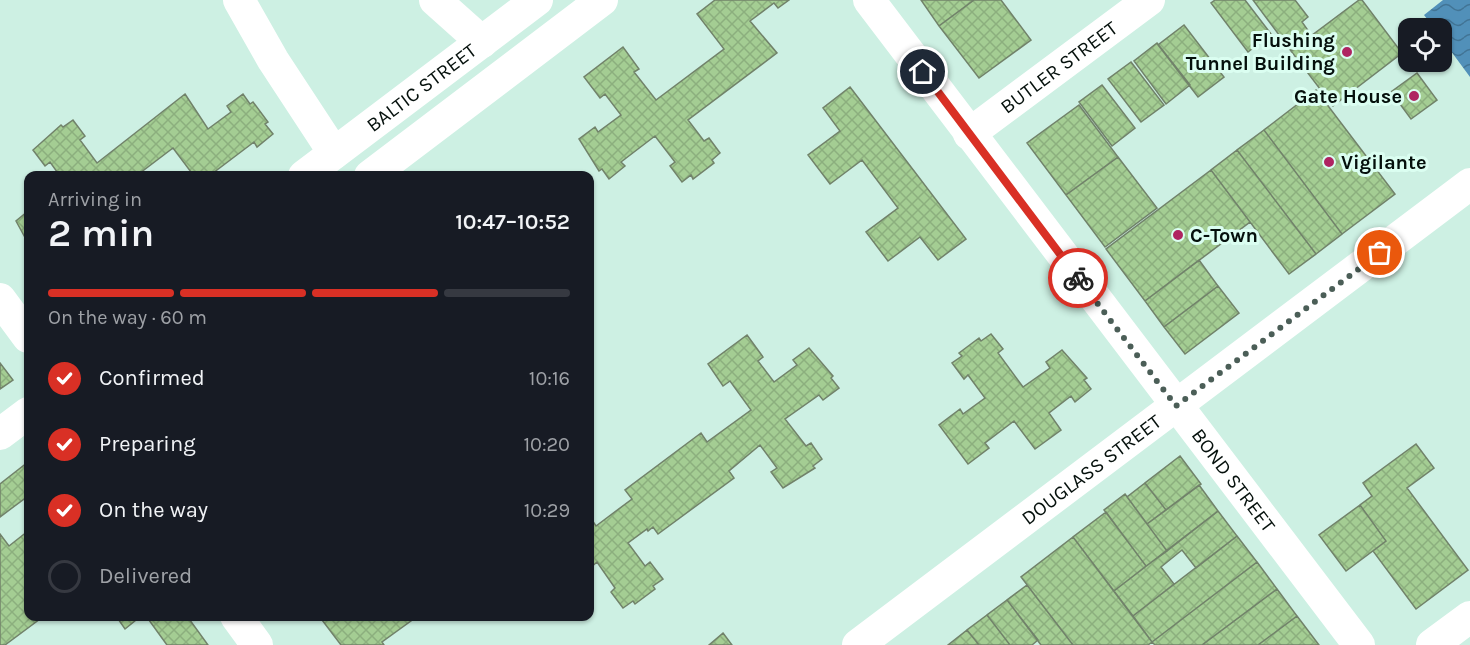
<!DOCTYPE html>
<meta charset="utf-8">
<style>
:root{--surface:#171b24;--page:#20242c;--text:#f1f3f6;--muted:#9ea1a6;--line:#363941;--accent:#d93025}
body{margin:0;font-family:Karla,sans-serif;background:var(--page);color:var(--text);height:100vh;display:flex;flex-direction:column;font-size:22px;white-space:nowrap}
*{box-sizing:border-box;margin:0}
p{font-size:20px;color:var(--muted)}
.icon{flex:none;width:33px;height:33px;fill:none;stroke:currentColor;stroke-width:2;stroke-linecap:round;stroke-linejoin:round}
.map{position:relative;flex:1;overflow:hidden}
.side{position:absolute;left:24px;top:171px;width:570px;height:450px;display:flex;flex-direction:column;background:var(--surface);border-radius:12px;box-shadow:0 2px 4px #0004}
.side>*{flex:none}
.fabs{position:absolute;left:1398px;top:18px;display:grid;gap:12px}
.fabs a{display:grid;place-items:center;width:54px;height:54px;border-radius:12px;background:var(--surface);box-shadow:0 2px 4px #0004;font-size:30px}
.pin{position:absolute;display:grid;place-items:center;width:51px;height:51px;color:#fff;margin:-26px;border:3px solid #fff;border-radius:50%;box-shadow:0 2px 6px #0007}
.courier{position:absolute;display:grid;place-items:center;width:60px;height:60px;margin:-30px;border:4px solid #d93025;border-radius:50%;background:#fff;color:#222;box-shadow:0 2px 8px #0007}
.overview em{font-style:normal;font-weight:600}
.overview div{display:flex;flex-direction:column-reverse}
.overview{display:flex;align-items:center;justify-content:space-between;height:102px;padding:0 24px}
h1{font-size:39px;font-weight:600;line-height:45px}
.bar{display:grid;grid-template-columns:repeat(4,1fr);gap:9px 6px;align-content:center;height:72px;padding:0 24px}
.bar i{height:8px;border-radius:4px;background:var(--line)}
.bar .active{background:var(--accent)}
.bar p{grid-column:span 4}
ol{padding:0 24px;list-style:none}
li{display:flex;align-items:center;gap:18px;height:66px}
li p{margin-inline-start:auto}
li .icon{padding:6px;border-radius:50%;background:var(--accent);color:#fff;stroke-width:4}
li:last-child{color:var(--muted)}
li i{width:33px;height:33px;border:3px solid var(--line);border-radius:50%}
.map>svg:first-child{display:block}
</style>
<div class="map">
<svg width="1470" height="645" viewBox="0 0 1470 645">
<defs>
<pattern id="water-waves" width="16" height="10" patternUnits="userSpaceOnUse" patternTransform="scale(1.5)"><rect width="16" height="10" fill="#5190b9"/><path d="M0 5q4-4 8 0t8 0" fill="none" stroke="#417495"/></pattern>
<pattern id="building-cross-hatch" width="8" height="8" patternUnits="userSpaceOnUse" patternTransform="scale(1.5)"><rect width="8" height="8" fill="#a4cd93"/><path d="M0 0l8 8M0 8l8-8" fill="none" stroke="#8caf7e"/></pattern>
</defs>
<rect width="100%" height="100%" fill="#cdf0e3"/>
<path fill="url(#water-waves)" d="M1443,0H1470V77L1442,39V28H1434L1424,15Z"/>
<path fill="url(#building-cross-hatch)" stroke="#71826a" stroke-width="1.5" d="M715,0H789L778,8L774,3L750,21L777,53L688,120L704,141L709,138L720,153L712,160L714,163L693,179L691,175L682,182L670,166L675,162L655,136L621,162L625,166L609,179L602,169L599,171L579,139L595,127L598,132L621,115L605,94L600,98L584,77L623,47L639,69L634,72L656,100L724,49L697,14Z
M921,0H974L939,26Z
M974,0H1001L1031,40L979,78L939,26Z
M1215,0H1245L1271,34L1248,52L1211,3Z
M1253,0H1295L1308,17L1302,22L1312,36L1291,51Z
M1359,0H1362L1402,53L1333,106L1291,51Z
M1184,25L1224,77L1198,97L1158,45Z
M1157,43L1190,85L1166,104L1134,61Z
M1131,62L1164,105L1141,122L1108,79Z
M1417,73L1437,100L1411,119L1391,92Z
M1102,85L1135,128L1112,146L1079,102Z
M850,87L966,239L938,260L920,237L888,261L866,232L898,208L862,160L830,184L808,155L840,131L823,108Z
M1316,90L1395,194L1342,234L1264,130Z
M185,94L208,129L231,112L227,106L243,94L250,104L253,102L268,122L265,124L273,134L257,147L254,142L209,176H194L173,148L136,176H60L50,162L45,166L33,150L61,125L63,127L73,120L85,136L80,140L97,163Z
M1079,105L1118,157L1066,195L1027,143Z
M1264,130L1342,234L1316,254L1237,150Z
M1237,150L1316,254L1289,274L1211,170Z
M1118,157L1157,208L1105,247L1066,195Z
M1211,170L1250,222L1145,301L1106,249Z
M28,211V243L16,221Z
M1199,260L1218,286L1164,327L1145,301Z
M1218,286L1239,313L1185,354L1164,327Z
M991,334L1003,349L998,353L1023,387L1050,368L1046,362L1062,350L1087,378L1084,380L1091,389L1075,402L1071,396L1049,413L1061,430L1035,449L1014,421L985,443L989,448L968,464L939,425L960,409L963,414L985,398L968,375L964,379L952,363L962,356L959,353L979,338L981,341Z
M747,335L763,357L758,361L774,382L797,365L793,360L809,348L833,376L831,378L839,388L823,400L819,395L785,419L806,446L811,443L822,459L813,466L815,468L783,488L771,472L777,468L760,445L729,471L734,478L658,534L653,527L648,531L647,529L628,543L645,566L650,562L663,579L653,586L655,589L635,604L633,601L623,608L611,592L615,588L597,562L590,568V517L596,526L632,499L625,490L701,433L707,442L751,410L730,381L723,386L708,364Z
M0,363L13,380L0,389Z
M1416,444L1434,468L1407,488L1468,570L1416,609L1373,551L1386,541L1360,505L1372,496L1363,483Z
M1180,456L1201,484L1166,510L1145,483Z
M28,462V496L0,517V484Z
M1145,483L1166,510L1147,524L1127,497Z
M1199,485L1218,511L1167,551L1147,524Z
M1125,494L1167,551L1146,566L1104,510Z
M1360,505L1386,541L1346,571L1319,535Z
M1218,511L1237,536L1196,568L1182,550L1161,567L1174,584L1133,616L1114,591Z
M1106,512L1146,566L1114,591L1073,537Z
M28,531V616H44L5,645H0V534L9,546Z
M1237,536L1257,562L1152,642L1133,616Z
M1073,537L1152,642L1148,645H1073L1021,577Z
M1257,562L1277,589L1202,645H1155L1152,642Z
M1027,585L1073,645H1041L1007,600Z
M1277,589L1297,616L1258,645H1202Z
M1007,600L1038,640L1032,645H1010L987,615Z
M987,615L1010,645H979L967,630Z
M116,616H141L125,629Z
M146,616H187L208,645H167Z
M319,616H414L415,618L382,642L384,645H341Z
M1297,616L1319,645H1258Z
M967,630L979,645H948Z
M723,633L732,645H709Z"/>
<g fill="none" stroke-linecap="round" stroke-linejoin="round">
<g stroke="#fff" stroke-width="32">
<path d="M239,0L273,60L334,153"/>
<path d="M435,0L482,42"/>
<path id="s1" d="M869,0L1359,645"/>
<path id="s2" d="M969,134L1149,0"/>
<path id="s3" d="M304,176L537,0"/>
<path d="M370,176L602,0"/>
<path d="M0,299L28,337"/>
<path d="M0,434L28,413"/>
<path d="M236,616L257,645"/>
<path id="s4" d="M858,645L1470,184"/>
<path d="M1432,645L1470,617"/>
</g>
</g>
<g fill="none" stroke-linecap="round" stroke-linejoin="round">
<path stroke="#4b5e57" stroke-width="6" stroke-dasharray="0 10.8" d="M1078,278L1176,406L1380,253"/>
<path stroke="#d93025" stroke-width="8" d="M923,72L1078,278"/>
</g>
<g fill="#af2461" stroke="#dbfef1" stroke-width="2">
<circle cx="1347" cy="52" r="6"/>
<circle cx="1414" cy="96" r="6"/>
<circle cx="1329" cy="162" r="6"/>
<circle cx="1178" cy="235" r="6"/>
</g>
<g text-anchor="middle" stroke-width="6" stroke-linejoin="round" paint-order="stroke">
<g font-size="20" font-weight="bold" fill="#05100c" stroke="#dbfef1" text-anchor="end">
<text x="1335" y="47">Flushing<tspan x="1335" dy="23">Tunnel Building</tspan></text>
<text x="1402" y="103">Gate House</text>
<text x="1341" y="169" text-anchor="start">Vigilante</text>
<text x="1190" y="242" text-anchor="start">C-Town</text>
</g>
<g font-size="20" fill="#05100c" stroke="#dbfef1">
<text dy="7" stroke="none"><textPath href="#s2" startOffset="112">BUTLER STREET</textPath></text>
<text dy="7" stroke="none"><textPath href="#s3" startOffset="147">BALTIC STREET</textPath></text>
<text dy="7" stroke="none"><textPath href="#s4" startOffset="292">DOUGLASS STREET</textPath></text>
<text dy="7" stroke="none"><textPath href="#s1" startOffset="603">BOND STREET</textPath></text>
</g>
</g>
</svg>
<div class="fabs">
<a><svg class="icon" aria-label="locate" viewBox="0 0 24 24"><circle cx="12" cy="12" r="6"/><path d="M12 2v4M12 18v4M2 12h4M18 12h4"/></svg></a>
</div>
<div class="pin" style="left:1380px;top:253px;background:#ea580c"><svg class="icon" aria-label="bag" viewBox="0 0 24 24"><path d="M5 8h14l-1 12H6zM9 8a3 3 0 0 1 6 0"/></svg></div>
<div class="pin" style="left:923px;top:72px;background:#1f2937"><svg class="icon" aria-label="home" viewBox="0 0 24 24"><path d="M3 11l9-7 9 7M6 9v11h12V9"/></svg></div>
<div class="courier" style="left:1078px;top:278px"><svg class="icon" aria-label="bike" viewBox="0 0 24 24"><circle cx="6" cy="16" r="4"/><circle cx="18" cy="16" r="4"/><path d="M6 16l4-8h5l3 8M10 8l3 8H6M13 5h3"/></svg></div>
<section class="side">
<div class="overview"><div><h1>2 min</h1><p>Arriving in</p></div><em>10:47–10:52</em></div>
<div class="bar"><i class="active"></i><i class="active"></i><i class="active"></i><i></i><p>On the way · 60 m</p></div>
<ol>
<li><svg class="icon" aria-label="check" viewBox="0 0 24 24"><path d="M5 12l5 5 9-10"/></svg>Confirmed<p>10:16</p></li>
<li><svg class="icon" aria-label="check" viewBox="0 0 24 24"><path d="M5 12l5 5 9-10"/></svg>Preparing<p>10:20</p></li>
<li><svg class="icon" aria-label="check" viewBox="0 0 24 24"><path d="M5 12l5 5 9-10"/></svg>On the way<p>10:29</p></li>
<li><i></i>Delivered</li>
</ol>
</section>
</div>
